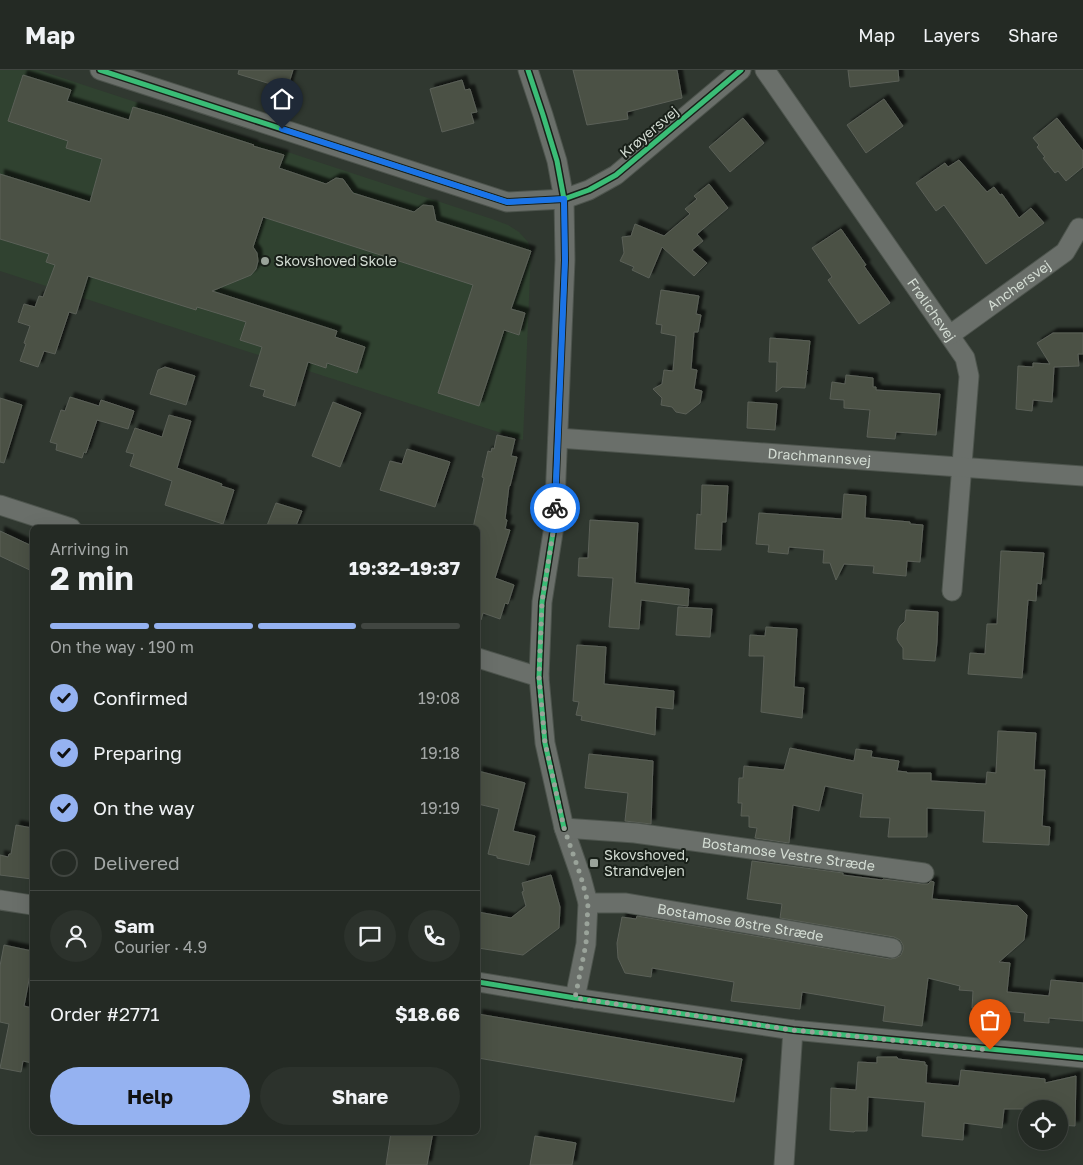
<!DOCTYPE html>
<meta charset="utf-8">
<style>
:root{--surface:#242a24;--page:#2c322c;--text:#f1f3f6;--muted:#a3a7a6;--line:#414641;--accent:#95b2f1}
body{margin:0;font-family:"Golos Text",sans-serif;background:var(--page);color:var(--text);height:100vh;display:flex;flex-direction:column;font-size:19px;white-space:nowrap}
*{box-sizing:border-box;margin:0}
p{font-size:16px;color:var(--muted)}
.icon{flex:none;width:28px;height:28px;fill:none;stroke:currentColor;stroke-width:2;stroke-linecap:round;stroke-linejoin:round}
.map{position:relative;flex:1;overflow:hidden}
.details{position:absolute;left:30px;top:455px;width:450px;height:610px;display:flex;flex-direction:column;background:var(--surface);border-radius:8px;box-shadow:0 5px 20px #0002,0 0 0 1px var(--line)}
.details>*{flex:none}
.tools{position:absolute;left:1018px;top:1030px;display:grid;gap:10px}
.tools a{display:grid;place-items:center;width:50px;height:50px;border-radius:50%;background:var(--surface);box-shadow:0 5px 20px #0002,0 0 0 1px var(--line);font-size:25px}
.pin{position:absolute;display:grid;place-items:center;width:42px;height:42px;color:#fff;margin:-51px -21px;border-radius:50% 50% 50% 0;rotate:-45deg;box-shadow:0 0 5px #0007}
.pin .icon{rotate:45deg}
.courier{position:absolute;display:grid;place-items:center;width:50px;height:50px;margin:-25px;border:4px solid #1a73e8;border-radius:50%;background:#fff;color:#222;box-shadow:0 1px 6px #0007}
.headline em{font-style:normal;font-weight:700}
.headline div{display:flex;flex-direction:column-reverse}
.headline{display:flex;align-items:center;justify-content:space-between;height:85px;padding:0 20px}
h1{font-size:32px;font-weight:700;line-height:38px}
.bar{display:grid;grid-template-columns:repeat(4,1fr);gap:8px 5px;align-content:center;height:60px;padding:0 20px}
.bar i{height:6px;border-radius:4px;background:var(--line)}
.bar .on{background:var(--accent)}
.bar p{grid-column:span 4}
.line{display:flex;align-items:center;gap:12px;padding:0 20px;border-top:1px solid var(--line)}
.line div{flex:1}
.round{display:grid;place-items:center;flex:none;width:52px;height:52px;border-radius:26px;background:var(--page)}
ol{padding:0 20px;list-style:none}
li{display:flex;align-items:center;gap:15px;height:55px}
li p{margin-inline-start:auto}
li .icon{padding:5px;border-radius:50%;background:var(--accent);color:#111;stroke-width:4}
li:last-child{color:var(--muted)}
li i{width:28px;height:28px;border:2px solid var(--line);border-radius:50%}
.primary-button{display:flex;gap:10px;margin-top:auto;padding:10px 20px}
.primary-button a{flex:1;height:58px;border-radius:30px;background:var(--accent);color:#111;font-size:20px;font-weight:700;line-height:58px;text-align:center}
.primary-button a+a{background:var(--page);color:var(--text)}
header{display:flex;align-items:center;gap:30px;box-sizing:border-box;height:70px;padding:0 25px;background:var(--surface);border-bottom:1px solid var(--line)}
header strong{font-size:24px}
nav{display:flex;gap:28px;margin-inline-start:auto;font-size:18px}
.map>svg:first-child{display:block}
</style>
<header>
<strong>Map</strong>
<nav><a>Map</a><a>Layers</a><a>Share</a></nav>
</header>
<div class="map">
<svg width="1083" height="1095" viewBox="0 0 1083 1095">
<defs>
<filter id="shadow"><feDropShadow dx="4.5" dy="-4.5" stdDeviation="1" flood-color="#0009"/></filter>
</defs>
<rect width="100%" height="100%" fill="#303830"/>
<path fill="#304230" d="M0,0H38L492,149L508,155L519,162L528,172L531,181L523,370L274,290L0,201Z"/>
<path fill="#4b5144" stroke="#5b6058" filter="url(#shadow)" d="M239,0H293L287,19L238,4Z
M573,0H677L682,28L627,42L628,49L587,55Z
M848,0H898L899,11L850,17Z
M23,5L71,20L67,31L129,50L133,37L164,46L254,75L253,76L284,85L279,98L326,114L336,108L343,109L353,123L414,142L423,135L433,136L436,151L531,181L511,239L525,243L519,265L504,260L479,336L438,323L473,215L263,147L253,177L257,183L258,191L256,199L251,205L212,221L337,261L335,267L365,277L357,303L327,293L326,298L308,292L295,336L263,326L265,320L250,316L262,277L240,270L246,252L197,237L196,240L88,206L76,244L69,242L55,284L44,281L38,297L20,291L26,274L24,273L30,256L18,252L24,234L35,237L39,226L43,227L55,195L46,192L49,184L0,169V104L90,132L102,89L66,78L68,71L8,51Z
M462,10L465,20L470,19L477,42L471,43L474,53L442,62L430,19Z
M884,29L903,56L866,83L847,55Z
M743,48L764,73L730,102L709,77Z
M1057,48L1083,81V97L1066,111L1058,101L1055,103L1043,88L1045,87L1037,77L1039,75L1033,68Z
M959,90L987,122L994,117L1000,125L1002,124L1019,148L1031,138L1044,153L986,194L965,164L944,135L936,141L916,113L945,93L948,97Z
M709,114L728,138L697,164L703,171L692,180L707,193L694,206L662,177L649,208L632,200L634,197L620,191L624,183L622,167L631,166L635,154L664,166L690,144L685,139L697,129L694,126Z
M841,159L866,195L864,196L890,233L859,254L828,210L832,207L812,178Z
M661,220L699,226L696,244L701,245L698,262H694L691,299L697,300L694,319L702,321L700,333L686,344L676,342L672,337L661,335L662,328L653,319L662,314L664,300L673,301L676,266L661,263L662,255L656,254Z
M1053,263H1083V284H1078L1079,296L1054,297L1052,332L1033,330L1032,341L1016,339L1018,296L1033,297V293L1050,294L1037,273Z
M770,268L810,271L807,300L806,301H807L805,318L782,317L776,322L777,292H769Z
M165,297L195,306L186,335L150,324L158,300Z
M846,305L873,308V317H876V320L940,324L936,365L896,362L895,369L867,367L870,340L844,338V330L830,329L832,312L845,314Z
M70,327L99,336L101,330L134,341L128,359L97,350L86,383L84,382L82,388L56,380L57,374L50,372L61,340L65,341Z
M0,328L22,335L4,393L0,392Z
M333,332L361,343L340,397L312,386Z
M748,332L777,334L775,360L747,358Z
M169,345L191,351L177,398L222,414L221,416L234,420L223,454L165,435L172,411L130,396L134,384L126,382L135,358L162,367Z
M497,365L515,369L511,386L517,387L510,416H509L505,449L507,450L505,459L510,460L495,508L514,515L508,534L505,533L500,549L483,543L481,550L478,549V458H473L484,408L482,407L488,381L491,382L492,378L494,379Z
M407,379L450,392L435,437L380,420L390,391L402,394Z
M702,415L728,416L726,452H722L721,480L695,479L697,444L701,445Z
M844,424L866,426L865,448L910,452V454L923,455L920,492L907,491L906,506L873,503L874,496L844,494L836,510L830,493H823L824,480L789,477L788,484L768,482L769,475L756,474L759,443L842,449Z
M276,433L302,441L295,458H266Z
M590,450L638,453L635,513L689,519L688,536L641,530L639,559L609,557L613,508L578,506L579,488H588Z
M0,461L32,476V501L0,486Z
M1001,481L1044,483L1041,514L1037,513L1036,531L1028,530L1022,608L968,604L970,583L985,584L987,554H997Z
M678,537L712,539L710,567L676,565Z
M906,540L938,542L937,572L935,591L903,589V578L899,573L897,569L898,560L900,556L905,551Z
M766,557L797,559L794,617L804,618L802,648L761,642L764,586H749L750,565L765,566Z
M577,575L606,577L604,614L674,621L673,639L656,637L655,665L581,650L582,646L576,645L579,632L573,631Z
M998,661L1036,663L1034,700H1045L1042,756L1050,757L1049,775L983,772L985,741L927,738V767H888L890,748L860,747L863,724L825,716L819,741L793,735L789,773L755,768L757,758L749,757V746H741L742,733H738L739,708H743L744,696L784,700L790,678L854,691L856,679L872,681L871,687L899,691L897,701L907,702V703H931V711L986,714L987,702L996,703Z
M589,684L653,691L651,754L625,751L628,723L585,718Z
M478,701L525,713L513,761L535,766L529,795L497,788V786L488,784L499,739L478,734Z
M16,755L32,758V809L0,805V785L8,787L9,784H11Z
M752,791L843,803V805L882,810L883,809L922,814H928L931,811L934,812L932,829L1018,836L1027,845L1024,870L999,892L1010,893L1007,922L1049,926L1051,910L1083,913V951L1049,948V953L1024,951L1025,943L972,938L973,921L959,920L960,916L928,908L922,956L883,951L885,936L802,922L800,939L731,931L734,912L652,898L651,907L625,903L618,888L617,873L622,847L636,849L637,846L890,889L896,888L901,885L903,880V875L900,870L894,867L780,848L782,834L747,829Z
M551,805L560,837L559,858L523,885L478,878V842L511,848L526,836L522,822L524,821L522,813Z
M4,875L32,881V894L24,936L32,938V993L23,991L21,1002L0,998L9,954L0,952V896Z
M478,944L742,989L734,1032L478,988Z
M877,987H897L898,989L925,992V995H927L926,1013L959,1016L961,1000L1045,1009V1013L1076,1006L1075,1056L1059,1055V1039H1004L1002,1058L964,1053L963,1070L922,1066L925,1032L868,1027L867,1061H855L854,1062L830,1060L831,1018L856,1020L858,992L877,993Z
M391,1062H433L427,1095H386Z
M535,1066L576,1073L572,1095H530Z"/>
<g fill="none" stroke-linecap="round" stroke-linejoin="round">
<defs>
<g id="street">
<path d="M100,0L507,132L564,129L589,120L616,105L741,0"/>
<path d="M528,0L543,45L557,91L564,129L565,190L554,456L542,532L539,607L545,673L564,758L581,807L588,833L586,874L575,928"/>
<path id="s1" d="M765,0L965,288L969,306L952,521"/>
<path id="s2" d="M950,265L1065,182L1079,158"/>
<path id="s3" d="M558,368L1083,406"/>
<path d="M0,435L71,458"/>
<path d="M478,588L539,607"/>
<path id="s4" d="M564,758L635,763L924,803"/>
<path d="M0,830L32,835"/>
<path id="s5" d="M588,833H626L892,878"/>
<path d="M478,912L575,928L793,960L1083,988"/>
<path d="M784,1095L793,960"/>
</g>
</defs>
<use href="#street" stroke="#4d544d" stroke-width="21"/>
<use href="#street" stroke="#6a6f6a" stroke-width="19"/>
<defs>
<path id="cycleway" d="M100,0L507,132L564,129L589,120L616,105L741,0
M528,0L543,45L557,91L564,129L565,190L554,456L542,532L539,607L545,673L564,758
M478,912L575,928L793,960L1083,988"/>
</defs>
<use href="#cycleway" stroke="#192019" stroke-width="8"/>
<use href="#cycleway" stroke="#3abd76" stroke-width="5"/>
</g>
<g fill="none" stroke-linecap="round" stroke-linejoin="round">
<path stroke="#9aa39a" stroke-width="5" stroke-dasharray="0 9" d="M555,438L554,456L542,532L539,607L545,673L549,690L564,758L581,807L588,833L586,874L575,928L793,960L990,980"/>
<path stroke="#1a73e8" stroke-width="6" d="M282,59L507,132L564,129L565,190L555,438"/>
</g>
<g fill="#9aa39a" stroke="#192019" stroke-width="2">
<circle cx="265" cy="191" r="5"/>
<rect x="589" y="788" width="10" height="10" rx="2.5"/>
</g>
<g text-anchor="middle" stroke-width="4" stroke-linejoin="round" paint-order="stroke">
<g font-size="14" fill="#d3dcd3" stroke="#192019">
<text transform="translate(649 62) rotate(-40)" y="5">Krøyersvej</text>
<text dy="5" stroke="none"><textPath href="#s2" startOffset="85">Anchersvej</textPath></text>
<text dy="5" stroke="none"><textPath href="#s1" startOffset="292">Frølichsvej</textPath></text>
<text dy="5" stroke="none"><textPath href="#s3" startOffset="262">Drachmannsvej</textPath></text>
<text dy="5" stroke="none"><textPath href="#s4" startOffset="226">Bostamose Vestre Stræde</textPath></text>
<text dy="5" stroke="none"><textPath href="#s5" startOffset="154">Bostamose Østre Stræde</textPath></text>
</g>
<g font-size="14" fill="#d3dcd3" stroke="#192019" text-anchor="start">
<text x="275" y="196">Skovshoved Skole</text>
<text x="604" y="790">Skovshoved,<tspan x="604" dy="16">Strandvejen</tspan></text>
</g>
</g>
</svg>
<div class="tools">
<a><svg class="icon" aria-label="locate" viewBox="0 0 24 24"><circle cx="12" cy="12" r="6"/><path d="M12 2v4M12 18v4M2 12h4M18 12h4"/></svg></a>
</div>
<div class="pin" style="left:990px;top:980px;background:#ea580c"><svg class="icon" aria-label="bag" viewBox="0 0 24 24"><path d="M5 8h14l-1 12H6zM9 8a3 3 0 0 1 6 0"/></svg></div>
<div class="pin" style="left:282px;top:59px;background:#1f2937"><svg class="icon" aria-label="home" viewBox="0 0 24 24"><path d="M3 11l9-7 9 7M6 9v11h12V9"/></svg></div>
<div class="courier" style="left:555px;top:438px"><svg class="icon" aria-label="bike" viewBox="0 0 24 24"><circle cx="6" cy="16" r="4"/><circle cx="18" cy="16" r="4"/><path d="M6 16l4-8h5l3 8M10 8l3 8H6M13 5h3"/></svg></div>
<section class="details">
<div class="headline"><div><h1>2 min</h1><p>Arriving in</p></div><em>19:32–19:37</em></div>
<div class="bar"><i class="on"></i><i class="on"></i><i class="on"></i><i></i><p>On the way · 190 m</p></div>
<ol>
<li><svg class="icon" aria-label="check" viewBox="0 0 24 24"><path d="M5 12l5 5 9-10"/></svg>Confirmed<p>19:08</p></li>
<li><svg class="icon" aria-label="check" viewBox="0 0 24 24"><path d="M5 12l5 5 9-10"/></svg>Preparing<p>19:18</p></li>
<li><svg class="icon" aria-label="check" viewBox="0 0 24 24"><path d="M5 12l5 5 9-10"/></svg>On the way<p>19:19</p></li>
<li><i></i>Delivered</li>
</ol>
<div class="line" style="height:90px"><a class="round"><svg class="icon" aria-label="person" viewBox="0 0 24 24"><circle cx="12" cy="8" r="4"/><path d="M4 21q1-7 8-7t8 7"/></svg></a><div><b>Sam</b><p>Courier · 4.9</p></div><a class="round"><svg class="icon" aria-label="chat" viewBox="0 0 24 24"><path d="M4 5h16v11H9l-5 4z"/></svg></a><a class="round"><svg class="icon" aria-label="phone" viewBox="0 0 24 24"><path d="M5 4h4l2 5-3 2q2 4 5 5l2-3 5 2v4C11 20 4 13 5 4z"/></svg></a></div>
<div class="line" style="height:65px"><div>Order #2771</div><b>$18.66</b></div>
<div class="primary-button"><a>Help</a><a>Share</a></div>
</section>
</div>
